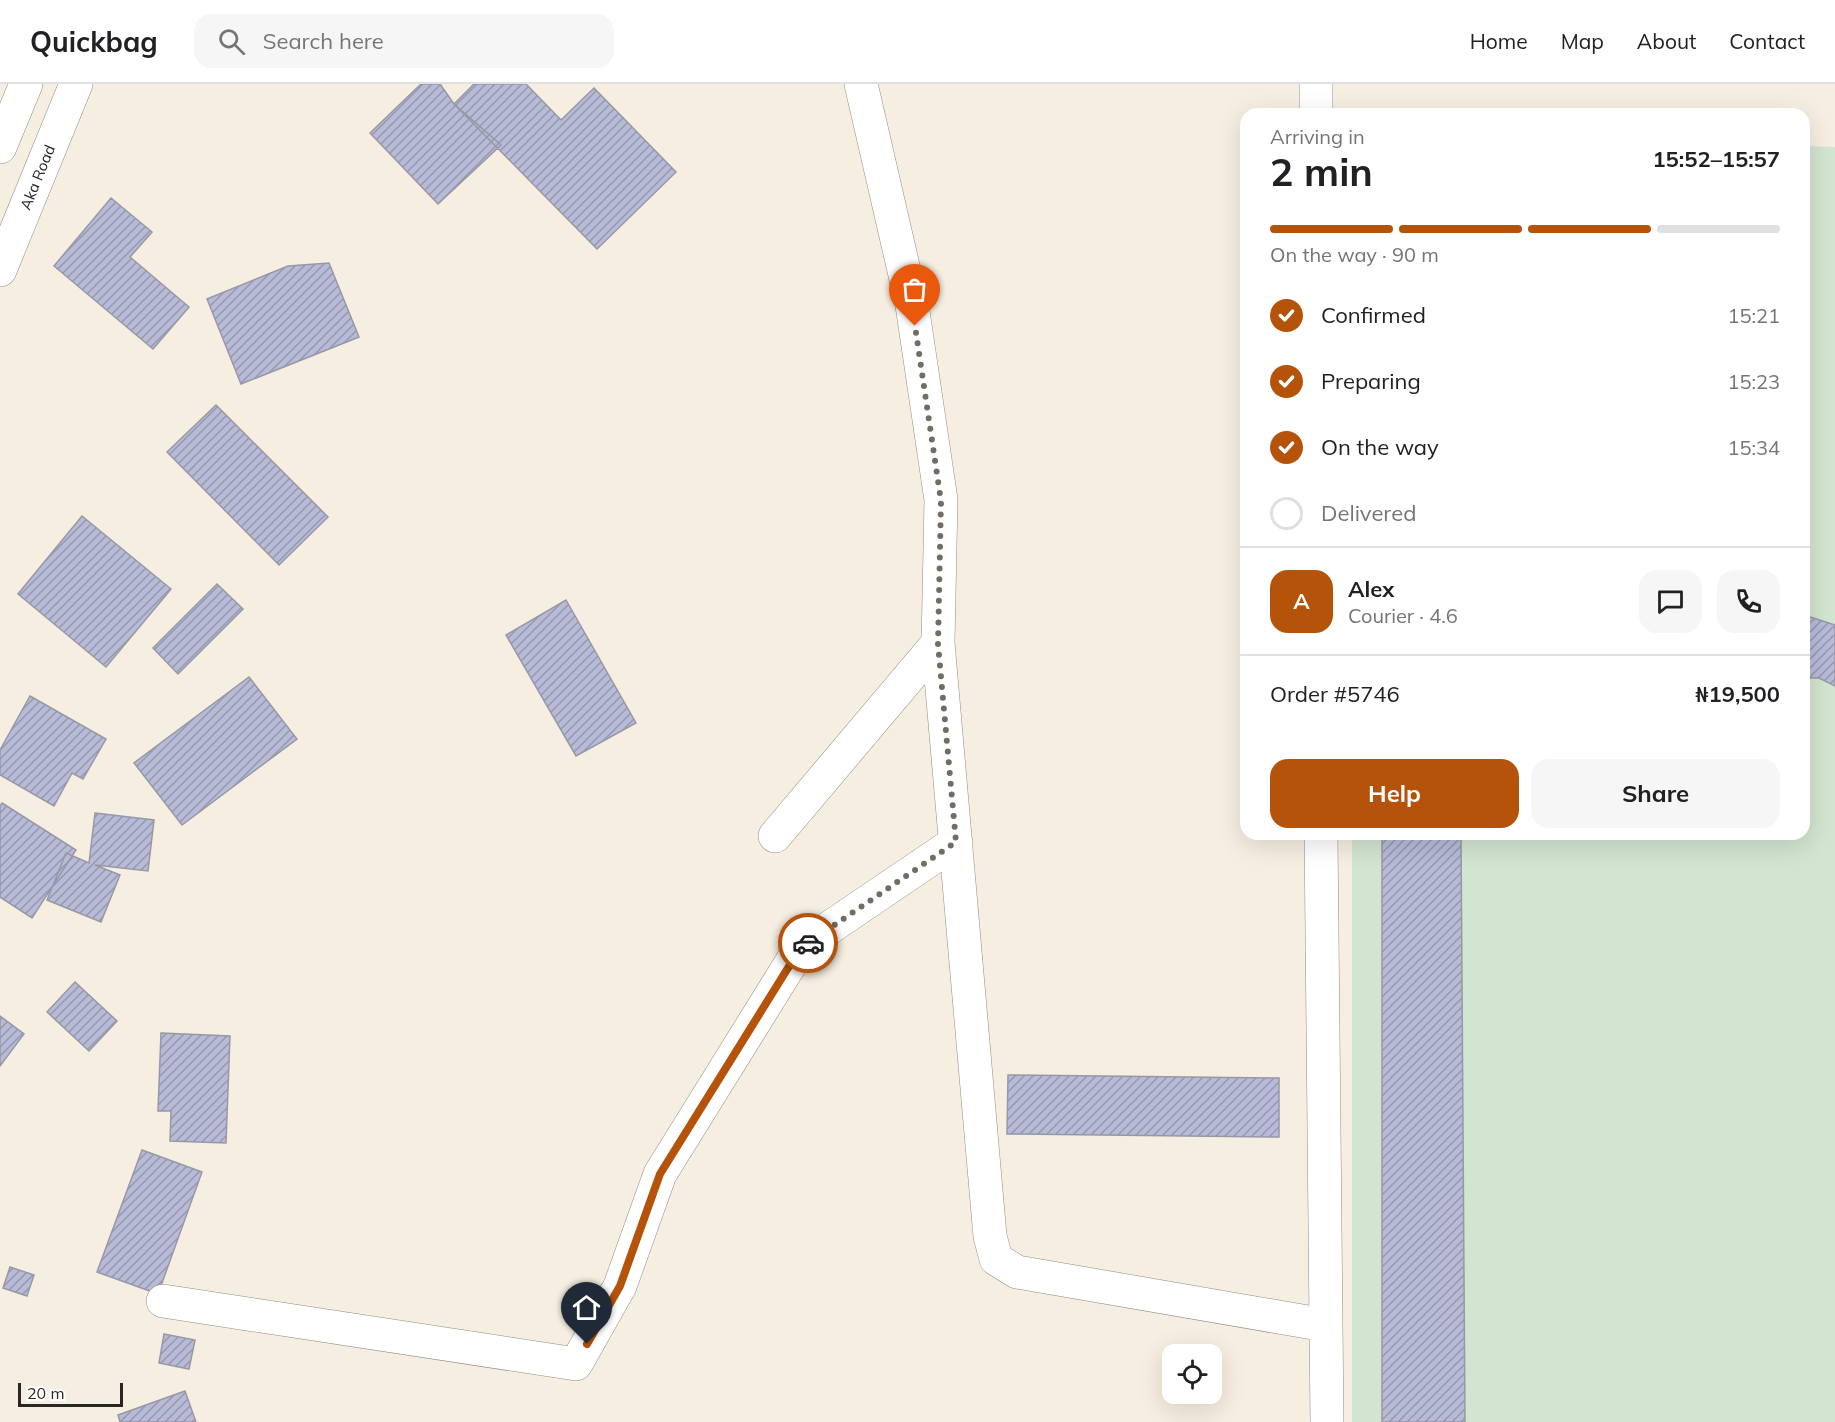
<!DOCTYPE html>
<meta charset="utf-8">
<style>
:root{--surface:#fff;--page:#f6f6f6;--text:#202124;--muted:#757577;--line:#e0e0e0;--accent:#b45309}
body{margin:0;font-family:Mulish,sans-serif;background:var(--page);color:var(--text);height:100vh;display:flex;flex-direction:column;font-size:22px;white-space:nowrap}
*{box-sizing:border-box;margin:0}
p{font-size:20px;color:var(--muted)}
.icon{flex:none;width:33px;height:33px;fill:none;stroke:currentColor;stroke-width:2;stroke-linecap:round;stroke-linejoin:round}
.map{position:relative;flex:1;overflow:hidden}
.details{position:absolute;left:1240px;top:24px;width:570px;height:732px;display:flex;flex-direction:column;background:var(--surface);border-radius:18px;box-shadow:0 6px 24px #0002}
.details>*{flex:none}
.tools{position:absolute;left:1162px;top:1260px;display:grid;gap:12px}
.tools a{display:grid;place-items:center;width:60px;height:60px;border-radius:12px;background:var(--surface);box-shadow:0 6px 24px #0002;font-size:30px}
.scale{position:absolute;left:18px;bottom:15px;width:105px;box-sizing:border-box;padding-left:6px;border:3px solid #2a2722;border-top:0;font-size:16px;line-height:21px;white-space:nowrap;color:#2a2722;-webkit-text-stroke:4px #fff;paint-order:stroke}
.pin{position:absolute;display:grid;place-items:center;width:51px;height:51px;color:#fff;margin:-62px -26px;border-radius:50% 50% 50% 0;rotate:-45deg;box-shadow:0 0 6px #0007}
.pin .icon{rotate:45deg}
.courier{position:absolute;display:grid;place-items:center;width:60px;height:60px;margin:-30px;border:4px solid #b45309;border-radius:50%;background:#fff;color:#222;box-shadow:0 2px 8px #0007}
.summary em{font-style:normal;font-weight:700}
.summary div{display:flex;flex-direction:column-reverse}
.summary{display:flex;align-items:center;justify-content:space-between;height:102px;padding:0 30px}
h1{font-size:39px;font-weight:700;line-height:45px}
.bar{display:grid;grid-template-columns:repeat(4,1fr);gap:9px 6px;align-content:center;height:72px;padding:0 30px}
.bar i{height:8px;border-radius:4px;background:var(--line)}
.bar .active{background:var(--accent)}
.bar p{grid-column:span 4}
.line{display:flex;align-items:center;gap:15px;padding:0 30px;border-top:2px solid var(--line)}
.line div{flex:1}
.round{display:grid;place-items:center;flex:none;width:63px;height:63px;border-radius:18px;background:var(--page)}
ol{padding:0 30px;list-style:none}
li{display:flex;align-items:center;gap:18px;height:66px}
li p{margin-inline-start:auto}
li .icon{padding:6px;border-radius:50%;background:var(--accent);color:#fff;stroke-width:4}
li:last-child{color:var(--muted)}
li i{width:33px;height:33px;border:3px solid var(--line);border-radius:50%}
.primary-button{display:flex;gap:12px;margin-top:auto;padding:12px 30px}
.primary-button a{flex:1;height:69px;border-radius:18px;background:var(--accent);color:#fff;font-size:24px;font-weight:700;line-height:69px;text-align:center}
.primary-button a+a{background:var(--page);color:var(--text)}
header{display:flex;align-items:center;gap:36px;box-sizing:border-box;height:84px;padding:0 30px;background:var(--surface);border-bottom:2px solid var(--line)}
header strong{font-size:28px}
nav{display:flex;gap:33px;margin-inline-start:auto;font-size:21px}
.search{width:420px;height:54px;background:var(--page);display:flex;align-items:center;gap:15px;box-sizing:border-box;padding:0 21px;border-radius:18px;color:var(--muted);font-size:22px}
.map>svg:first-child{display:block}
</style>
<header>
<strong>Quickbag</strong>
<div class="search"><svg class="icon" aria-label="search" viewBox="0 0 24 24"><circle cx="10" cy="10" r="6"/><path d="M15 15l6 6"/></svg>Search here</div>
<nav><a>Home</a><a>Map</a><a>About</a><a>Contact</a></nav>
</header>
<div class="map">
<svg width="1835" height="1338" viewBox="0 0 1835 1338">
<defs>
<pattern id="building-hatch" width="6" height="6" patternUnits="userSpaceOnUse" patternTransform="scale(1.5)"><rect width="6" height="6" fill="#b8bbd8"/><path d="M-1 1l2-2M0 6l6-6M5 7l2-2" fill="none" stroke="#9698af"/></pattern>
</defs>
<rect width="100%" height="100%" fill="#f6eee1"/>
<path fill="#d2e5d0" d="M1804,62L1835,63V1338H1352V750H1804Z"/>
<path fill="url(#building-hatch)" stroke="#9798a6" stroke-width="1.5" d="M421,0H440L454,20L501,61L438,120L370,49Z
M474,0H526L561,36L594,4L676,88L597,165L454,20Z
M111,114L152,148L130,173L189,223L153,265L54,182Z
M329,179L359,253L241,300L207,215L288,182Z
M216,321L328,433L279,481L167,368Z
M82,432L171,505L106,583L18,510Z
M217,500L243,525L178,590L153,564Z
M566,516L636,639L576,672L506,551Z
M1804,531L1835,541V602L1819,594H1804Z
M249,593L297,655L182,741L134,679Z
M30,612L106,655L83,695L72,689L54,722L0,691V666Z
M2,719L76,766L32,834L0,813V722Z
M95,729L154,736L148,787L95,781L120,791L101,838L47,816L66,769L89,779Z
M1382,750H1461L1465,1338H1382Z
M75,898L117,937L89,967L47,928Z
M0,932L24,950L0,982Z
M161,949L230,952L226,1059L170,1057L171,1027H158Z
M1008,991L1279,994V1053L1007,1050Z
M142,1066L202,1088L158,1210L97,1188Z
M10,1183L34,1191L27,1212L3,1204Z
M164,1250L195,1256L189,1285L159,1279Z
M185,1307L196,1338H120L118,1331Z"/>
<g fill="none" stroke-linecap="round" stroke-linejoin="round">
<defs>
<path id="minor" d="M861,0L912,221L941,416L938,559L990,1152L996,1175L1017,1188L1325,1241
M1316,0V30
M1321,750L1327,1338
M775,752L938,559
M163,1217L576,1280L620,1202L660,1090L801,863L956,758"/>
<g id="primary">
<path d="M0,63L26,0"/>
<path id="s1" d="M0,186L76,0"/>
</g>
</defs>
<use href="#minor" stroke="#948c81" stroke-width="34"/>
<use href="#primary" stroke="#948c81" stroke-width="34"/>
<use href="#minor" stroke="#fff" stroke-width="33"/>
<use href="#primary" stroke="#fff" stroke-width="33"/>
</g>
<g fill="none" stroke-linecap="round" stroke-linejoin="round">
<path stroke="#716d65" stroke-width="6" stroke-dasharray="0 10.8" d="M808,859L956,758L938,560L941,417L915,242"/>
<path stroke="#b45309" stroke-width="8" d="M587,1260L620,1202L660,1090L801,863L808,859"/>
</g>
<g text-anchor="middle" stroke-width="4.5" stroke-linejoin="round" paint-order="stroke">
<g font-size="15" fill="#2a2722" stroke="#fff">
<text dy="5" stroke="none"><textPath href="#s1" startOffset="100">Aka Road</textPath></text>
</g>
</g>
</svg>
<div class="tools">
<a><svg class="icon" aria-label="locate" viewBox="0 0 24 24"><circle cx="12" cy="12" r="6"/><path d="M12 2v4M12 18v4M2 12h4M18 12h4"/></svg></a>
</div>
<div class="scale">20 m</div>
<div class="pin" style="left:915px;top:242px;background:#ea580c"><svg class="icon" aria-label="bag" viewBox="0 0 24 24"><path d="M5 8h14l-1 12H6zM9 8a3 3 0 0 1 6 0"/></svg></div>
<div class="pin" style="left:587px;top:1260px;background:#1f2937"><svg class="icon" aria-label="home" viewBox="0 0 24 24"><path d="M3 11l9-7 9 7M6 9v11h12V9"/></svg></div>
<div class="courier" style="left:808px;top:859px"><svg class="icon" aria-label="car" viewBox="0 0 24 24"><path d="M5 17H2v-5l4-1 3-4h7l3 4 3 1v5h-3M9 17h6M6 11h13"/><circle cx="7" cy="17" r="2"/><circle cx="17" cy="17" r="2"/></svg></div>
<section class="details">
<div class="summary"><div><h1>2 min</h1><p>Arriving in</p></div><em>15:52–15:57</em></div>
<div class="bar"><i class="active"></i><i class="active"></i><i class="active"></i><i></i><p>On the way · 90 m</p></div>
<ol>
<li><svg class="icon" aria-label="check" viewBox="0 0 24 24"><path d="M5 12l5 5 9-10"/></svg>Confirmed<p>15:21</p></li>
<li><svg class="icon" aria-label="check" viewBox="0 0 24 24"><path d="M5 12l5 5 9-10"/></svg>Preparing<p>15:23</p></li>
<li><svg class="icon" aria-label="check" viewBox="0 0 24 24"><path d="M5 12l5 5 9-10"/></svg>On the way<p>15:34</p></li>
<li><i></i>Delivered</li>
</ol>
<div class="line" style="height:108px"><b class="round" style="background:var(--accent);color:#fff">A</b><div><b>Alex</b><p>Courier · 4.6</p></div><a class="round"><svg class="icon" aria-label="chat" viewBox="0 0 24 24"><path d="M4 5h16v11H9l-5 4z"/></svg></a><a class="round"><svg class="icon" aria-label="phone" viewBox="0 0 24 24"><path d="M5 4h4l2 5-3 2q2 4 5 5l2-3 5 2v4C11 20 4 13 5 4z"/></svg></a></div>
<div class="line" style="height:78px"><div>Order #5746</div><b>₦19,500</b></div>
<div class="primary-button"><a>Help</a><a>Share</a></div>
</section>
</div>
